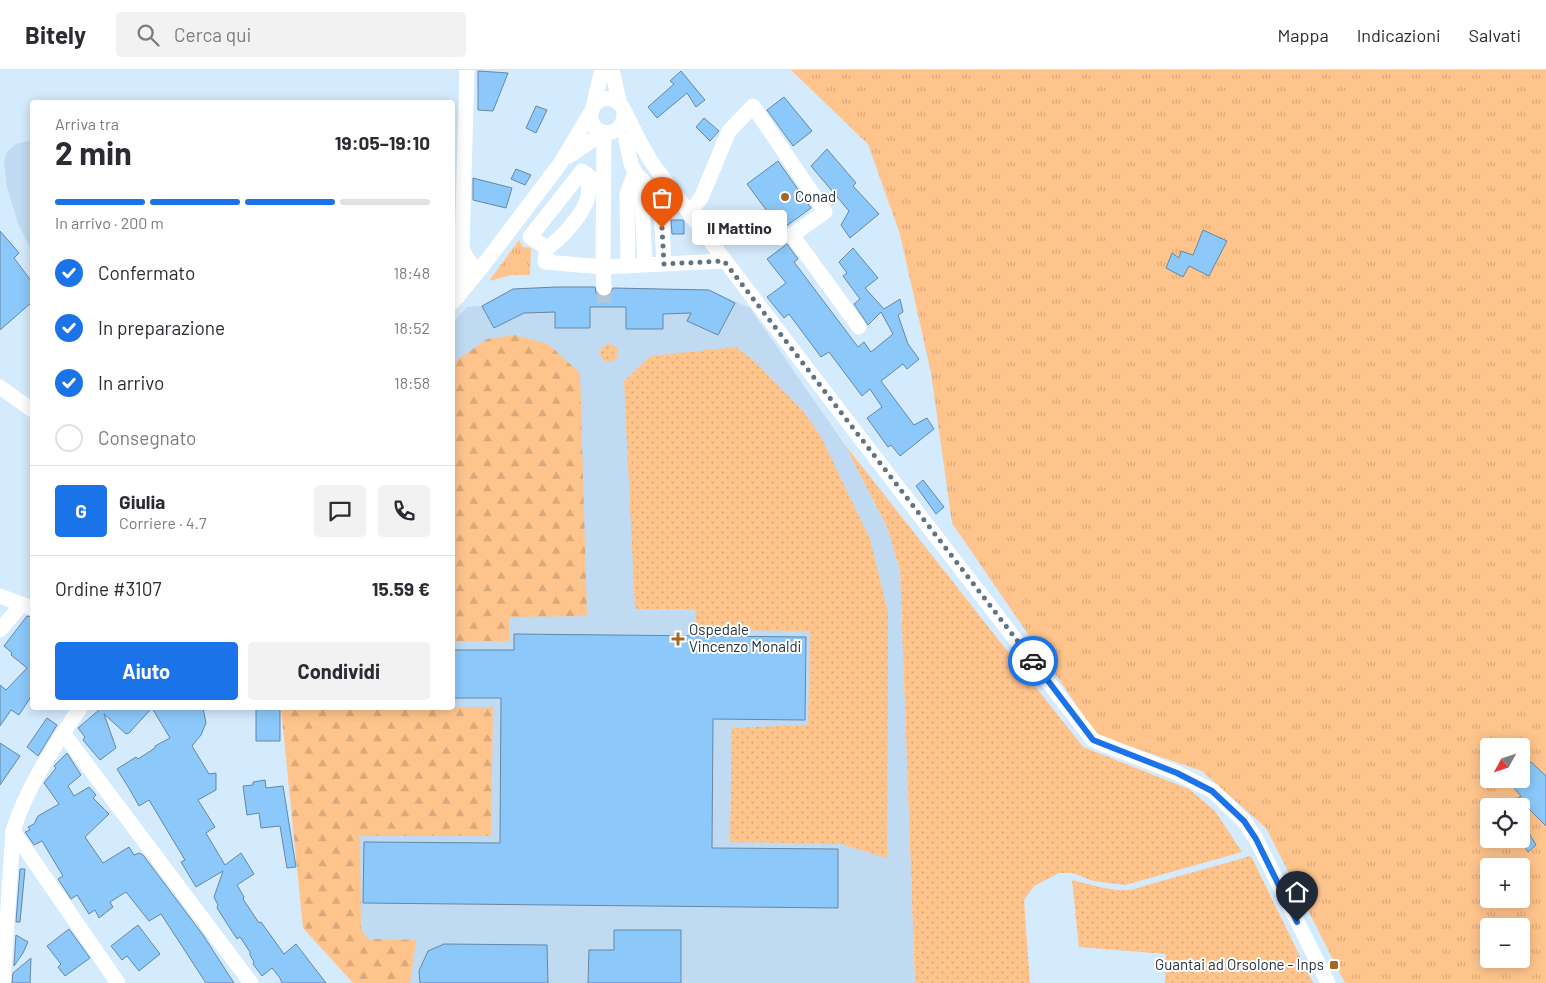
<!DOCTYPE html>
<html lang="it">
<meta charset="utf-8">
<style>
:root{--surface:#fff;--page:#f2f2f3;--text:#2b2b33;--muted:#7c7c81;--line:#e1e1e2;--accent:#1a73e8}
body{margin:0;font-family:Barlow,sans-serif;background:var(--page);color:var(--text);height:100vh;display:flex;flex-direction:column;font-size:19px;white-space:nowrap}
*{box-sizing:border-box;margin:0}
p{font-size:16px;color:var(--muted)}
.icon{flex:none;width:28px;height:28px;fill:none;stroke:currentColor;stroke-width:2;stroke-linecap:round;stroke-linejoin:round}
.map{position:relative;flex:1;overflow:hidden}
.side{position:absolute;left:30px;top:30px;width:425px;height:610px;display:flex;flex-direction:column;background:var(--surface);border-radius:5px;box-shadow:0 2px 12px #0003}
.side>*{flex:none}
.needle{width:32px;rotate:230deg}
.buttons{position:absolute;left:1480px;top:668px;display:grid;gap:10px}
.buttons a{display:grid;place-items:center;width:50px;height:50px;border-radius:5px;background:var(--surface);box-shadow:0 2px 12px #0003;font-size:25px}
.pin{position:absolute;display:grid;place-items:center;width:42px;height:42px;color:#fff;margin:-51px -21px;border-radius:50% 50% 50% 0;rotate:-45deg;box-shadow:0 0 5px #0007}
.pin .icon{rotate:45deg}
.courier{position:absolute;display:grid;place-items:center;width:50px;height:50px;margin:-25px;border:4px solid #1a73e8;border-radius:50%;background:#fff;color:#222;box-shadow:0 1px 6px #0007}
.bubble{position:absolute;height:35px;border-radius:5px;background:var(--surface);box-shadow:0 2px 12px #0003;font-size:16px;font-weight:700;line-height:35px;text-align:center}
.headline em{font-style:normal;font-weight:700}
.headline div{display:flex;flex-direction:column-reverse}
.headline{display:flex;align-items:center;justify-content:space-between;height:85px;padding:0 25px}
h1{font-size:32px;font-weight:700;line-height:38px}
.bar{display:grid;grid-template-columns:repeat(4,1fr);gap:8px 5px;align-content:center;height:60px;padding:0 25px}
.bar i{height:6px;border-radius:4px;background:var(--line)}
.bar .on{background:var(--accent)}
.bar p{grid-column:span 4}
.line{display:flex;align-items:center;gap:12px;padding:0 25px;border-top:1px solid var(--line)}
.line div{flex:1}
.round{display:grid;place-items:center;flex:none;width:52px;height:52px;border-radius:5px;background:var(--page)}
ol{padding:0 25px;list-style:none}
li{display:flex;align-items:center;gap:15px;height:55px}
li p{margin-inline-start:auto}
li .icon{padding:5px;border-radius:50%;background:var(--accent);color:#fff;stroke-width:4}
li:last-child{color:var(--muted)}
li i{width:28px;height:28px;border:2px solid var(--line);border-radius:50%}
.button{display:flex;gap:10px;margin-top:auto;padding:10px 25px}
.button a{flex:1;height:58px;border-radius:5px;background:var(--accent);color:#fff;font-size:20px;font-weight:700;line-height:58px;text-align:center}
.button a+a{background:var(--page);color:var(--text)}
header{display:flex;align-items:center;gap:30px;box-sizing:border-box;height:70px;padding:0 25px;background:var(--surface);border-bottom:1px solid var(--line)}
header strong{font-size:24px}
nav{display:flex;gap:28px;margin-inline-start:auto;font-size:18px}
.search{width:350px;height:45px;background:var(--page);display:flex;align-items:center;gap:12px;box-sizing:border-box;padding:0 18px;border-radius:5px;color:var(--muted);font-size:19px}
.map>svg:first-child{display:block}
</style>
<header>
<strong>Bitely</strong>
<div class="search"><svg class="icon" aria-label="search" viewBox="0 0 24 24"><circle cx="10" cy="10" r="6"/><path d="M15 15l6 6"/></svg>Cerca qui</div>
<nav><a>Mappa</a><a>Indicazioni</a><a>Salvati</a></nav>
</header>
<div class="map">
<svg width="1546" height="913" viewBox="0 0 1546 913">
<defs>
<pattern id="grass-tufts" width="24" height="20" patternUnits="userSpaceOnUse" patternTransform="scale(1.25)"><rect width="24" height="20" fill="#ffc48c"/><path d="M3 7l-1-3M5 7V3M7 7l1-3M15 17l-1-3M17 17v-4M19 17l1-3" fill="none" stroke="#daa97a"/></pattern>
<pattern id="forest-firs" width="22" height="20" patternUnits="userSpaceOnUse" patternTransform="scale(1.25)"><rect width="22" height="20" fill="#ffc48c"/><path d="M5 1l3.5 6h-7zM16 11l3.5 6h-7z" fill="#daa97a"/></pattern>
<pattern id="garden-dots" width="8" height="8" patternUnits="userSpaceOnUse" patternTransform="scale(1.25)"><rect width="8" height="8" fill="#ffc48c"/><path d="M2 2h.1M6 6h.1" fill="none" stroke="#daa97a" stroke-width="1.8" stroke-linecap="round"/></pattern>
</defs>
<rect width="100%" height="100%" fill="#d4eafd"/>
<path fill="#c0daf1" d="M32,70V182L18,153L7,117L4,91L7,82L16,74Z
M626,218L709,220L750,238L845,375L887,457L900,500L915,913H362L282,638H452V254L467,237L482,236L513,219Z"/>
<path fill="url(#grass-tufts)" fill-rule="evenodd" d="M791,0H1546V913H1345L1266,758L1202,701L1097,665L952,453L931,303L900,164L868,74ZM1489,676H1521V709H1489ZM1489,736H1521V769H1489ZM1489,796H1521V829H1489ZM1489,856H1521V889H1489Z
M519,170L523,177L531,178L530,205H512L489,211Z"/>
<path fill="url(#forest-firs)" d="M515,265L548,274L580,303L587,546L509,547V571H453V293L487,269Z
M493,637L491,766H360L361,859L368,869L416,870L410,913H353L303,858L281,638Z"/>
<path fill="url(#garden-dots)" d="M600 283a9 9 0 1 1 18 0a9 9 0 1 1-18 0Z
M736,277L754,291L804,342L820,365L870,469L888,542L887,788L841,774L730,772L732,658L808,655L810,561L697,560L695,539H635L624,311L651,286Z
M845,375L1083,677L1189,719L1215,741L1242,782L1125,815L1093,811L1073,803H1059L1034,816L1024,830L1030,913H915L900,500L887,457Z
M1251,786L1313,913H1165L1166,884L1079,877L1072,810C1089,814 1124,826 1140,817Z"/>
<path fill="#8cc8fa" stroke="#6587a4" d="M478,1L508,3L493,41L478,40Z
M681,1L705,30L696,37L687,23L657,48L648,37L674,14L670,11Z
M784,27L812,61L793,76L767,40Z
M536,36L547,40L536,63L526,58Z
M704,48L719,61L710,71L696,57Z
M827,79L856,113L853,116L879,144L850,168L841,155L849,141L811,96Z
M778,91L811,138L781,160L747,114Z
M516,99L531,105L525,115L511,109Z
M473,108L512,118L506,138L473,130Z
M671,150H683L684,152V164H672Z
M1203,160L1227,171L1209,206L1189,196L1183,207L1166,198L1172,183L1179,188L1181,181L1193,185Z
M0,161L19,183L14,188L32,212V232L0,260Z
M787,174L798,189L794,192L858,277L864,272L871,282L893,264L881,242L868,255L854,234L860,229L843,206L847,203L839,192L853,178L878,208L865,218L884,239L900,229L903,242L898,245L908,274L919,289L907,299L903,294L881,311L914,355L927,348L934,359L900,386L891,375L888,377L867,348L882,337L870,319L862,326L829,282L821,287L789,244L784,248L767,227L786,213L767,189Z
M556,217H595L596,223L604,227L609,226L613,218L709,220L735,233L718,265L687,251L691,243L663,244V259H626V237H590V258H555V242L524,243L494,258L482,236L513,219Z
M923,410L944,437L936,444L916,416Z
M27,546L32,547V625L19,645L11,640L0,656V615L6,620L27,598L11,585L12,583L4,576Z
M514,564L806,567L805,650L713,649L712,778L838,779V838L363,833L364,772L500,773L501,628H452V580H514Z
M97,638H152L129,663L126,664L104,644L116,678L100,690L83,670L85,667L78,658L99,640Z
M152,638H203L206,653L201,665L192,676L209,704L216,703V720L198,730L215,757L206,763L225,795L241,783L254,804L237,815L244,827L243,829L259,853L261,852L284,884L296,874L326,913H282L280,908L272,898L262,906L253,894L254,892L250,885V882L240,867L237,869L217,838L218,835L214,827L223,801L196,817L181,792L185,790L149,730L139,736L130,720L117,699L136,687L138,689L155,678V676L170,668Z
M256,638H280V671H256Z
M47,648L57,655L38,686L27,677Z
M0,673L20,686L0,715Z
M67,683L81,705L68,716L74,726L89,717L96,725L93,728L109,744L85,767L103,793L129,777L134,785L139,783L143,785L203,865L234,913H206L161,844L149,851L126,822L110,832L113,837L99,848L95,840L89,844L77,825L71,829L58,809L63,806L42,771L34,775L25,762L30,760L28,757L34,754L38,746L59,734L44,713L56,698L54,696Z
M1531,692L1546,706V756L1518,728L1521,726L1506,709H1521V700Z
M265,710L266,718L283,716L296,797L287,798L280,756L261,758L259,743L247,745L243,716L253,715V712Z
M1521,750L1536,775L1528,782L1521,771Z
M20,799H25L20,852H16Z
M138,855L160,884L139,901L127,886L122,890L111,876Z
M69,859L90,888L65,906L58,897L61,894L47,876Z
M614,860H681V913H588L589,880H614Z
M16,865L28,872L23,883L14,896Z
M444,874L547,875L548,913H420L419,901L428,881Z
M31,888L30,913H12L13,903Z"/>
<g fill="none" stroke-linecap="round" stroke-linejoin="round">
<path stroke="#b1c5d7" stroke-width="15" stroke-dasharray="15 8" stroke-linecap="butt" d="M604,218L605,237"/>
<path stroke="#fff" stroke-width="15" d="M467,0L462,178L466,187L478,202
M612,0L620,34
M593,37L602,0
M624,42C626,65 596,71 591,49C590,44 592,37 596,33C603,27 614,27 620,34C624,38 626,45 629,50C637,66 644,82 655,97C798,290 946,479 1093,670L1177,703L1213,721L1244,751L1256,769L1328,913
M604,62L603,197L724,191
M626,70L631,94L636,104L654,122L661,136L664,194
M569,86L604,62
M641,110L645,195
M689,143L701,128L729,61L753,36L825,142L792,165L859,257
M547,178L530,167L582,101L589,106C589,113 589,120 588,126C585,143 561,169 547,178L545,192L603,197L604,218
M628,196L627,124L635,102
M458,227L462,178
M452,233L478,202L560,94L591,42
M0,317L32,340
M0,526L32,538
M0,560L22,534
M63,663L251,913
M13,761L118,913
M3,913L13,761C27,716 54,677 80,638"/>
</g>
<g fill="none" stroke-linecap="round" stroke-linejoin="round">
<path stroke="#627382" stroke-width="5" stroke-dasharray="0 9" d="M662,158L664,194L724,191L1033,591"/>
<path stroke="#1a73e8" stroke-width="6" d="M1033,591L1093,670L1177,703L1212,721L1244,751L1256,769L1297,852"/>
</g>
<g fill="#a26828" stroke="#fff" stroke-width="2">
<circle cx="785" cy="127" r="5"/>
<path d="M675.5 561.5h5v5h5v5h-5v5h-5v-5h-5v-5h5z"/>
<rect x="1329" y="890" width="10" height="10" rx="2.5"/>
</g>
<g text-anchor="middle" stroke-width="4" stroke-linejoin="round" paint-order="stroke">
<g font-size="15" fill="#24333f" stroke="#fff" text-anchor="start">
<text x="795" y="132">Conad</text>
<text x="689" y="565">Ospedale<tspan x="689" dy="17">Vincenzo Monaldi</tspan></text>
<text x="1324" y="900" text-anchor="end">Guantai ad Orsolone - Inps</text>
</g>
</g>
</svg>
<div class="buttons">
<a><svg class="needle" viewBox="-14 -14 28 28"><path d="M0-13l5 13h-10z" fill="#e53935"/><path d="M0 13l5-13h-10z" fill="#7c7c81"/></svg></a>
<a><svg class="icon" aria-label="locate" viewBox="0 0 24 24"><circle cx="12" cy="12" r="6"/><path d="M12 2v4M12 18v4M2 12h4M18 12h4"/></svg></a>
<a>+</a>
<a>−</a>
</div>
<div class="pin" style="left:662px;top:158px;background:#ea580c"><svg class="icon" aria-label="bag" viewBox="0 0 24 24"><path d="M5 8h14l-1 12H6zM9 8a3 3 0 0 1 6 0"/></svg></div>
<div class="pin" style="left:1297px;top:852px;background:#1f2937"><svg class="icon" aria-label="home" viewBox="0 0 24 24"><path d="M3 11l9-7 9 7M6 9v11h12V9"/></svg></div>
<div class="courier" style="left:1033px;top:591px"><svg class="icon" aria-label="car" viewBox="0 0 24 24"><path d="M5 17H2v-5l4-1 3-4h7l3 4 3 1v5h-3M9 17h6M6 11h13"/><circle cx="7" cy="17" r="2"/><circle cx="17" cy="17" r="2"/></svg></div>
<div class="bubble" style="left:692px;top:140px;width:95px">Il Mattino</div>
<section class="side">
<div class="headline"><div><h1>2 min</h1><p>Arriva tra</p></div><em>19:05–19:10</em></div>
<div class="bar"><i class="on"></i><i class="on"></i><i class="on"></i><i></i><p>In arrivo · 200 m</p></div>
<ol>
<li><svg class="icon" aria-label="check" viewBox="0 0 24 24"><path d="M5 12l5 5 9-10"/></svg>Confermato<p>18:48</p></li>
<li><svg class="icon" aria-label="check" viewBox="0 0 24 24"><path d="M5 12l5 5 9-10"/></svg>In preparazione<p>18:52</p></li>
<li><svg class="icon" aria-label="check" viewBox="0 0 24 24"><path d="M5 12l5 5 9-10"/></svg>In arrivo<p>18:58</p></li>
<li><i></i>Consegnato</li>
</ol>
<div class="line" style="height:90px"><b class="round" style="background:var(--accent);color:#fff">G</b><div><b>Giulia</b><p>Corriere · 4.7</p></div><a class="round"><svg class="icon" aria-label="chat" viewBox="0 0 24 24"><path d="M4 5h16v11H9l-5 4z"/></svg></a><a class="round"><svg class="icon" aria-label="phone" viewBox="0 0 24 24"><path d="M5 4h4l2 5-3 2q2 4 5 5l2-3 5 2v4C11 20 4 13 5 4z"/></svg></a></div>
<div class="line" style="height:65px"><div>Ordine #3107</div><b>15.59 €</b></div>
<div class="button"><a>Aiuto</a><a>Condividi</a></div>
</section>
</div>
